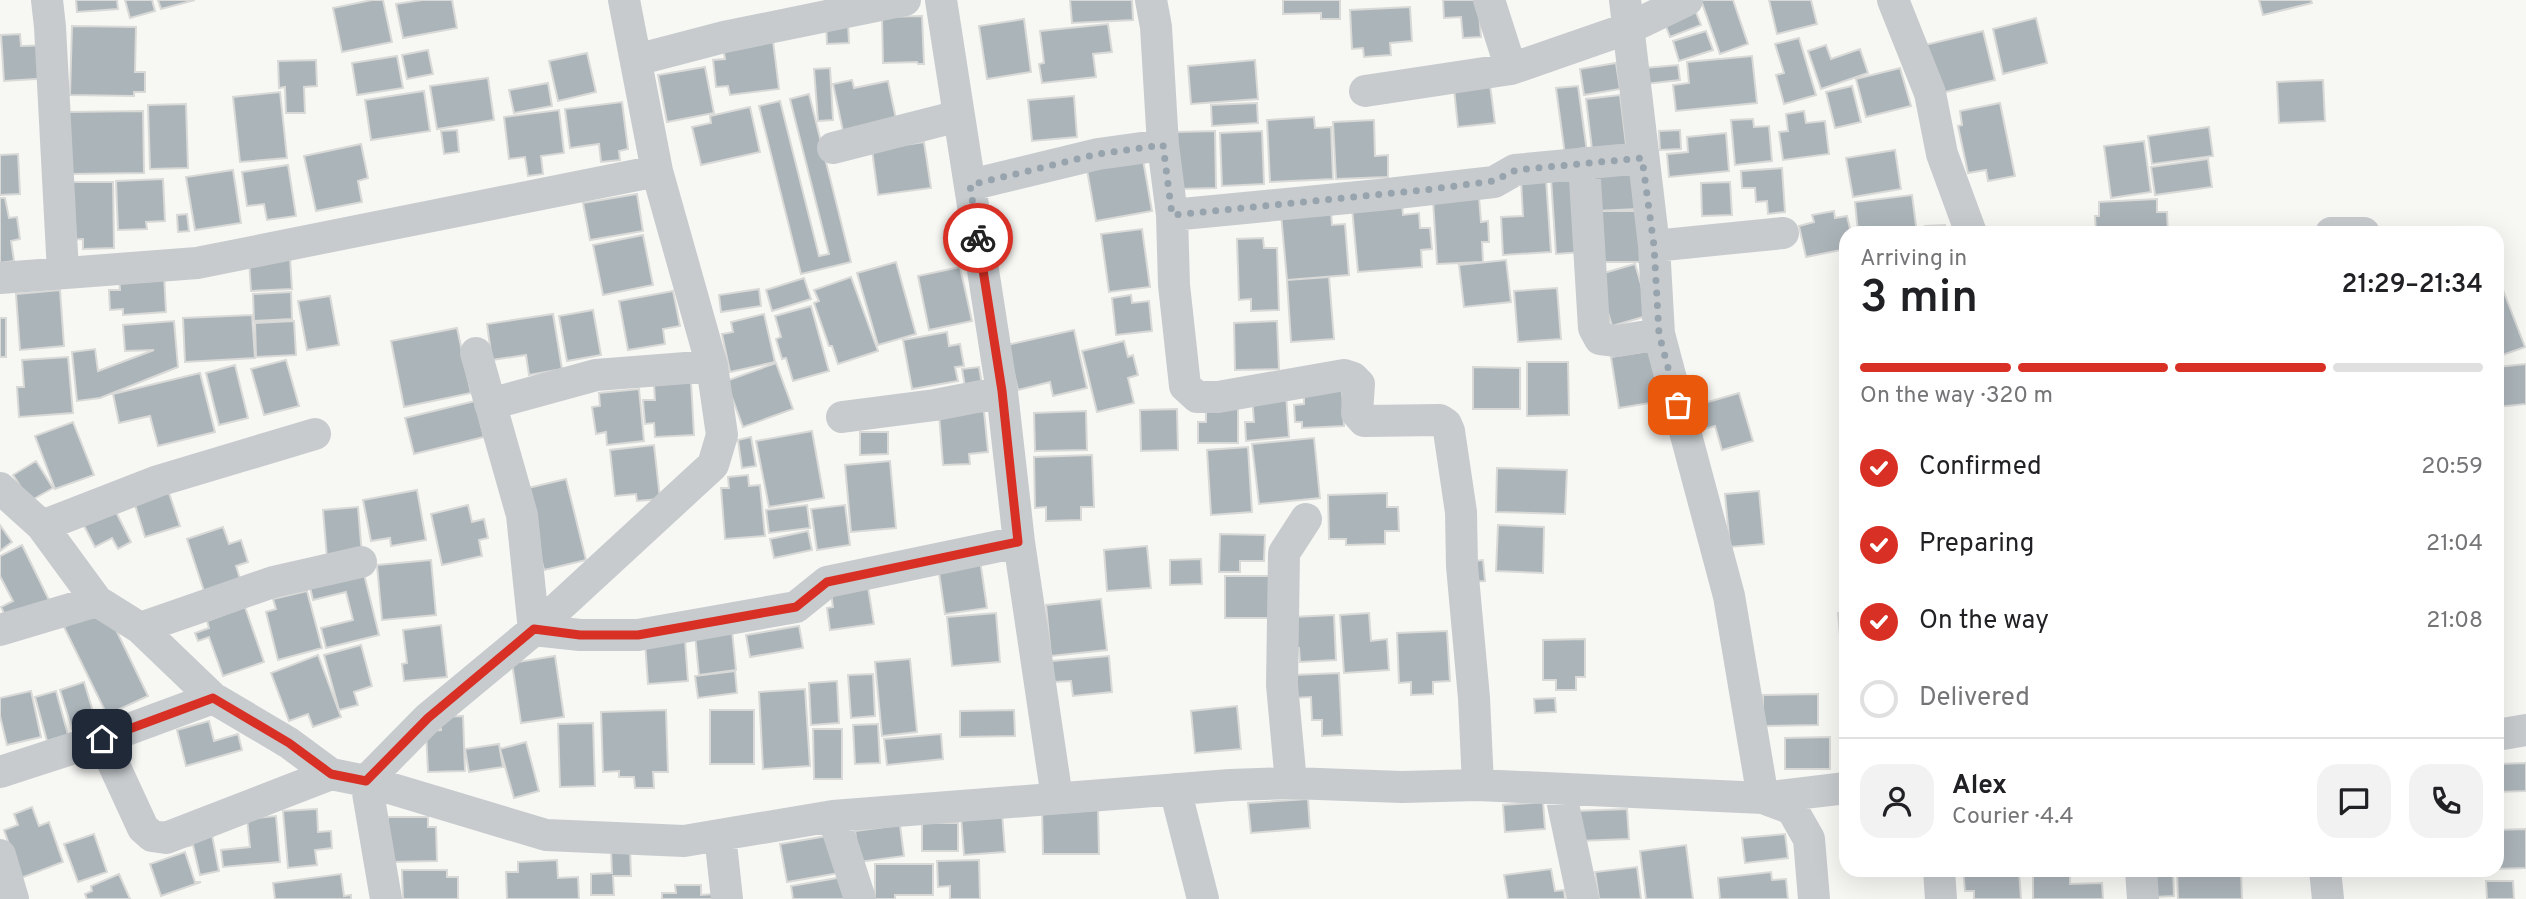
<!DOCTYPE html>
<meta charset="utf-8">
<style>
:root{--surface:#fff;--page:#f2f2f2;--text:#202124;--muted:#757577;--line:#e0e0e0;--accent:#d93025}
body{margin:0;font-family:Overpass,sans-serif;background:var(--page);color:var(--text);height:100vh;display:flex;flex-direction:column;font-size:26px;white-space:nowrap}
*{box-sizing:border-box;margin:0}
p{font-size:23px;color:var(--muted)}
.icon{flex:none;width:38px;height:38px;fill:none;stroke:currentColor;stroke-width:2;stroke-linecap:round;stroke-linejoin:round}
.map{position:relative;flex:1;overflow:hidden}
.details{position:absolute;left:1839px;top:226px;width:665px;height:651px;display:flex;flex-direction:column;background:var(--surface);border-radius:21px;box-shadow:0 7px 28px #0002}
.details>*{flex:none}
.pin{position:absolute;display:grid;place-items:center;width:60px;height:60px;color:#fff;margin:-30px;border-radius:14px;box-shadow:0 4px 10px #0006}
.courier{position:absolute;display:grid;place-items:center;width:70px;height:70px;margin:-35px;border:5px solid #d93025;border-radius:50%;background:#fff;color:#222;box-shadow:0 2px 9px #0007}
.head em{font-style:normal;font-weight:600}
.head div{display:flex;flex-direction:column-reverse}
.head{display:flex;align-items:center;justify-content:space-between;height:119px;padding:0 21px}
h1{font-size:46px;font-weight:600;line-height:52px}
.bar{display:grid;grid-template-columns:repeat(4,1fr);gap:10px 7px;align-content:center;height:84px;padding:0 21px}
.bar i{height:9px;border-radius:5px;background:var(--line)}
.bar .current{background:var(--accent)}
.bar p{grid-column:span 4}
.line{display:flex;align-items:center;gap:18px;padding:0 21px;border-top:2px solid var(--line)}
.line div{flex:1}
.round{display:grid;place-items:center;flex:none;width:74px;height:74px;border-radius:21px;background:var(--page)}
ol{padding:0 21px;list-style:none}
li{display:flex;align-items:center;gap:21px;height:77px}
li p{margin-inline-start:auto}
li .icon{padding:7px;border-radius:50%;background:var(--accent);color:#fff;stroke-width:4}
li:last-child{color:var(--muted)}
li i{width:38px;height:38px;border:4px solid var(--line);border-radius:50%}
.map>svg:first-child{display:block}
</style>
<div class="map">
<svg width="2526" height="899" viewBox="0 0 2526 899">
<rect width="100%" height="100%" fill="#f7f7f4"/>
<path fill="#abb4b9" stroke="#d9d9d7" stroke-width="2" d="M76,0H117L118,9L77,12Z
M125,0H152L155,11L130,18Z
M158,0H195L161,9Z
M372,0H383L392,42L342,52L333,8Z
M422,0H452L457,28L403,38L396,4Z
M1070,0H1132L1133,20L1072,23Z
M1283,0H1340V19H1321V13L1283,14Z
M1443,0H1478L1481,37L1463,38L1461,17L1444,18Z
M1701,0H1733L1748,44L1720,54Z
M1769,0H1811L1817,24L1777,34Z
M2259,0H2311L2312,3L2263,15Z
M1693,5L1701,25L1670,37L1662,16Z
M1410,7L1412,41L1390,43L1391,55L1364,57L1363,48L1352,49L1350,10Z
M922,16L924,64H918L917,62L883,63L882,17Z
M2036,18L2047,63L2003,74L1993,29Z
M1024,19L1031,72L987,79L979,26Z
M848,22L849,43L827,44L826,23Z
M1108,24L1112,52L1093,54L1096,77L1042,83L1039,64L1044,63L1040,31Z
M72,26L136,27L135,72H145V92H134V96L70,95Z
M1706,31L1713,50L1679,61L1673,41Z
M1983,31L1995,80L1937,94L1925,45Z
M20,34L21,46L50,45L52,78L4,81L1,35Z
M1799,38L1816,95L1784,104L1776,75L1784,73L1775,44Z
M773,41L779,89L730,95L728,86L716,87L713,60L725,59L723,47Z
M1826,45L1831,59L1860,49L1868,73L1821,89L1808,51Z
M428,50L433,74L407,79L402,55Z
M587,53L596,92L558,101L549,61Z
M397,56L403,88L357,95L352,63Z
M1752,56L1757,103L1676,111L1673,85L1689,83L1687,62Z
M316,60L317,86L304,87L305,113H286L285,87L279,88L278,61Z
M1255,60L1258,99L1191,104L1188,66Z
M1616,63L1620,89L1584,95L1580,69Z
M1678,65L1680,80L1645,84L1644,68Z
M705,67L714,113L667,122L658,75Z
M830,68L833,120L818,121L814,69Z
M1900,68L1911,106L1866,117L1856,79Z
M488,78L494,120L437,129L430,86Z
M852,80L854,88L888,81L896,119L843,131L833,84Z
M2323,80L2325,121L2279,123L2277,82Z
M548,83L552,106L514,113L509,90Z
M1490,85L1495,123L1458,127L1454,89Z
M1578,86L1587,152L1565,155L1556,88Z
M1852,86L1861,122L1835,128L1826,92Z
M424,91L430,131L371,140L365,100Z
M280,92L287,158L240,162L233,97Z
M809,94L851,262L801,274L759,106L780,101L819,256L829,254L790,99Z
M1620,95L1626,145L1592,149L1586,99Z
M1074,96L1077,137L1032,141L1028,100Z
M622,102L628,149L619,151L620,160L601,162L599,144L570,148L565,109Z
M1257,103L1258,123L1212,126L1211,105Z
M2000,103L2015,176L1988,181L1986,170L1968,173L1958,126L1962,125L1960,111Z
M186,104L188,168L150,169L148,105Z
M750,107L760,152L701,165L692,127L711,123L710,116Z
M559,110L564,153L541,156L543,174L528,176L525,157L509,159L504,117Z
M143,111L144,173L69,174L68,112Z
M1804,111L1806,123L1825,121L1829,154L1783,160L1779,132L1788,131L1786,114Z
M1314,117L1315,128L1331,127L1333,179L1270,182L1267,120Z
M1753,119L1754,127L1769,126L1772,161L1735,165L1731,120Z
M1374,120L1375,156L1388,155V177L1336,179L1333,122Z
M2209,127L2213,156L2152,164L2148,136Z
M457,130L459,152L444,154L441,131Z
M1680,130L1681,149L1660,150L1659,131Z
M1215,131L1216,188L1178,189L1176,132Z
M1262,131L1264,184L1222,186L1220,133Z
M1726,133L1729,171L1669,177L1667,154L1688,152L1687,137Z
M2144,141L2151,192L2111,198L2104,146Z
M924,142L931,188L878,195L872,150Z
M361,144L368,178L358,181L362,202L316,211L304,156Z
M1895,150L1901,189L1853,197L1846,158Z
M18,154L20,194L0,195V155Z
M2208,159L2212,187L2155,195L2151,167Z
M1143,160L1152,211L1096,221L1087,170Z
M288,165L296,216L267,220L264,204L247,206L242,172Z
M1782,168L1785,212L1768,214L1767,201L1756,202L1755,188H1742L1741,171Z
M1635,169L1638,209L1596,211L1593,171Z
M233,170L241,223L195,230L186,177Z
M1579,177L1583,252L1556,254L1551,178Z
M163,179L165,221L146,222L147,229L118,230L116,181Z
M1546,179L1551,252L1503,255L1501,217L1523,216L1521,180Z
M65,182H113L114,248L83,249V239L66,240Z
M1730,182L1732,215L1702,216L1701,183Z
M637,194L643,231L590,240L583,203Z
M1912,195L1917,233H1858L1855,202Z
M1479,197L1481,222L1488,221L1489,242H1482L1483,262L1437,264L1433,200Z
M0,198H5L9,218L17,217L20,239L11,241L14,261L0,263Z
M2157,199V212H2167L2168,233H2096L2095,216H2099V202Z
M1402,204L1403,215L1419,213L1420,228H1430L1432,249L1421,250L1422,267L1358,272L1352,208Z
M1331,211L1332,225L1345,224L1349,275L1287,280L1281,214Z
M1599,211H1640L1641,262H1600Z
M1834,211L1835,218L1847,216L1851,233H1846V249L1806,257L1799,226L1814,222L1812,215Z
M187,214L189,231L178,232L177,215Z
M1945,225V233H1925V226Z
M1142,229L1150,287L1109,292L1101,234Z
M643,235L653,285L603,295L593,245Z
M1263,238L1264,248H1277L1279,310L1251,311V299L1239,300L1237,239Z
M290,258L292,289L251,291L249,260Z
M1506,260L1511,302L1464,307L1459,265Z
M896,262L916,334L878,345L857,273Z
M1635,264L1650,315L1612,326L1597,275Z
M960,267L972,321L929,330L918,276Z
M164,274L166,312L123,315V309L110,310L109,290H120L119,277Z
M851,277L878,351L838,364L832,346H829L814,303L819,301L814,290Z
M1329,277L1334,339L1291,342L1287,280Z
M804,278L811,299L772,311L766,290Z
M1557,288L1561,339L1518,342L1514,291Z
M759,289L761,306L721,312L719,295Z
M60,290L64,346L20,350L16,294Z
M2503,290L2525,347L2497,357V293Z
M673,291L680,326L663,329L665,344L628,350L619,301Z
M291,292L292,319L254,321L253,294Z
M1131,295L1132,303L1149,301L1152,331L1116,335L1112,298Z
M330,296L339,345L307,350L298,301Z
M811,306L829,371L793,381L786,358L782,359L776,339L781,337L775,316Z
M593,310L601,355L567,361L559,316Z
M553,314L562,369L529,375L526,355L492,360L487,324Z
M764,314L775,362L730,372L722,334L733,332L731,322Z
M252,315L255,358L185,362L183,318Z
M0,318H6V357H0Z
M174,321L178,367L100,398L77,401L72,352L95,349L98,371L154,350L125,351L123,325Z
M294,321L296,355L256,357L255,323Z
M1277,321L1279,369L1235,370L1234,323Z
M457,328L471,393L404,407L391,341Z
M1074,330L1087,388L1053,396L1050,382L1018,390L1007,345Z
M947,332L949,346L960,344L964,366L955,367L958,381L912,389L903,340Z
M1124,341L1128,357L1133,355L1138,375L1128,378L1134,403L1097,412L1082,351Z
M1655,350L1662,401L1619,408L1611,357Z
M68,357L73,413L19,417L17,387H24L22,360Z
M286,360L299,406L264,415L251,369Z
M1527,362H1568L1569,415L1527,416Z
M776,363L793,409L743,427L726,381Z
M2526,364V404L2497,407V367Z
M235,365L248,418L219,425L206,373Z
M979,367L982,385L965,387L962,369Z
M1473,367L1520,368V409H1473Z
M200,373L215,432L158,446L150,416L119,423L113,394Z
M691,382L694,435L655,437L654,423L645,424L643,400H655L654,385Z
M639,389L644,441L607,445L606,432L596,434L592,407L600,406L599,393Z
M1342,389L1344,426L1302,428V422H1295L1294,405L1304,404V391Z
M1739,393L1753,441L1722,450L1715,426L1701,430L1694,406Z
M1286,394L1289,437L1246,441L1245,422H1254L1252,396Z
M475,401L484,437L414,454L405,418Z
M1206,402H1238V443H1198V422H1206Z
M1177,409L1178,450L1141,451L1140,410Z
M984,411L988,452L969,454L970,464L943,465L939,414Z
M1086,411L1087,450L1035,451L1034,413Z
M73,422L94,475L55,489L35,436Z
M812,431L824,498L769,507L756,441Z
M860,432H888V454L860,455Z
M751,437L756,466L742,468L738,440Z
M1314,438L1320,498L1259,504L1252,444Z
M654,445L660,499L637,501L636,494L615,496L610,450Z
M1248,447L1252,512L1211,515L1207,450Z
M1092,455L1094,507H1081V520L1046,521V507L1035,508L1034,457Z
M36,461L53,488L30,501L13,475Z
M890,461L896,528L851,532L845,465Z
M1497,468L1567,470L1565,514L1496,512Z
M748,475L749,486L760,485L765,536L725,539L721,488H729L728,477Z
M566,479L586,560L544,570L524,489Z
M165,481L180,526L145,537L131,492Z
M417,490L426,540L391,546L390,538L371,541L363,500Z
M1759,491L1764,544L1730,547L1725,494Z
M1387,493V507H1398L1399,531H1385V544L1346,545V539H1329L1328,495Z
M468,505L472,522L484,519L488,538L479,540L482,556L442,565L431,514Z
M807,505L810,528L769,533L766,510Z
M845,505L850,545L817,550L811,509Z
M113,506L131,542L118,549L112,538L95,547L82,522Z
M358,507L362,556L327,558L323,510Z
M0,525L12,542L0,551Z
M1498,525L1544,527L1543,573L1496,571Z
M223,527L229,544L241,540L248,562L236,566L241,582L205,594L187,539Z
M808,531L812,550L774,558L770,539Z
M1220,534L1265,535L1264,561H1240V572H1219Z
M22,545L51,604L9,624L1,607L13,601L0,576V556Z
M1147,546L1151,588L1107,591L1104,550Z
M1201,559L1202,584L1170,585V560Z
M431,560L436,615L382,620L377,565Z
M980,560L987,608L945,614L938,566Z
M1483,560L1485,581L1467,582L1465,562Z
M363,570L379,635L326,648L321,628L353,620L346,592L313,600L309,583Z
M1225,576H1269V618H1225Z
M867,581L874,624L830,630L827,608L833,607L830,586Z
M307,591L322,648L278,660L266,612L276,609L273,599Z
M1101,599L1107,650L1051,656L1046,605Z
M105,607L148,696L107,715L64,627Z
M245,607L264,662L223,676L209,637L198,641L195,633L209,628L207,621Z
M1846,612V680L1844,681L1838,613Z
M996,613L1000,662L952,666L947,617Z
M1369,613L1371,641L1387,639L1389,670L1344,673L1340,615Z
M1334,615L1336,660L1300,662L1299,648H1293L1292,617Z
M441,625L447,677L404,681L402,664L407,663L403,630Z
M799,626L803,648L750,657L746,635Z
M732,631L736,670L699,675L695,635Z
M1447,631L1450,681L1433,682V694L1411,695V682L1399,683L1397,633Z
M1585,639V677H1576V690H1556V680H1543V640Z
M685,640L688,681L648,684L645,643Z
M361,645L372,686L354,692L358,705L339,710L324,655Z
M318,655L341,717L313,727L308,714L289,721L271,673Z
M555,656L564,717L521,723L512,663Z
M1109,656L1112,692L1073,696L1071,681L1054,682L1052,661Z
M910,659L917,732L882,736L875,662Z
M735,671L737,693L698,698L695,676Z
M1339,673L1342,735L1322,736V720H1312L1311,697L1294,698L1293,675Z
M873,674L875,716L851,718L848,675Z
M837,681L839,723L811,725L809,683Z
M84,682L96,721L72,729L60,690Z
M805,689L810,766L763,769L759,692Z
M31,691L41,737L7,745L0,716V698Z
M56,691L68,735L47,741L35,697Z
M1818,694V725L1763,726V695Z
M1555,698L1556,712L1535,713L1534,699Z
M1237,706L1241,749L1195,753L1191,711Z
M666,710L668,772H653L654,788H635L634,777H619V771L603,772L601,712Z
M710,710H754V764H710Z
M1014,710L1015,736L960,737V711Z
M463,716L465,771L428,772L426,731L441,730L440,717Z
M209,721L214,741L238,734L242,750L186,766L177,730Z
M593,723L595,786L560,787L558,724Z
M878,724L880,763L855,764L853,725Z
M813,729H842V779H814Z
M941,734L943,759L887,765L884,739Z
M1830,737V769H1785V738Z
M526,742L539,791L514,798L500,749Z
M499,744L503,767L469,772L465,749Z
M2526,763V791L2497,792V764Z
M1308,799L1310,828L1251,833L1248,803Z
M1543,802L1545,829L1505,832L1503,805Z
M1098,806L1099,854H1043L1042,807Z
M32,807L39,826L49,822L63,862L21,878L4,830L18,825L14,814Z
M317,809L318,832L331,831L332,848L315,850L317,865L288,868L283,811Z
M1627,809L1629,839L1578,841L1576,811Z
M1002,813L1005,852L964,855L961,816Z
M276,816L280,862L223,867L221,850L250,847L247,819Z
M388,817H428V827H436L437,861L388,862Z
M922,823H958V851H922Z
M900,825L904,856L859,862L855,831Z
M2526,829V868L2497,869V830Z
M211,830L219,871L200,875L193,845L165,851Z
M94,834L107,872L78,882L64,844Z
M1785,834L1788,858L1745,863L1742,838Z
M833,835L839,873L787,882L780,844Z
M1686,845L1693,899H1646L1640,851Z
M630,848L631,876H613L614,895H591V874L612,873L611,849Z
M185,852L195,882H201L161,896L150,864Z
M557,860L558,878L578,877L579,899H507L506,872H518V862Z
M979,860L980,899H950V886L938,887L937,861Z
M875,864H933V895H895V899H875Z
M1637,867L1641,899H1599L1595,872Z
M1551,869L1555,891L1564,890L1565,899H1508L1504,875Z
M402,870H447V877H458V899H403Z
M1963,870H2019L2021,899H1974V891H1965Z
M2154,870H2173L2174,896L2155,897Z
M2190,870H2241L2242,899H2178L2177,871Z
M1771,872L1772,880L1786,879L1788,899H1720L1718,878Z
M119,874L130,899H87L85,894L92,891L91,886Z
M341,874L344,896L351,895V899H275L273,883Z
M2070,874V884L2102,883L2103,899H2033V875Z
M843,877L847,899H793L791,886Z
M2486,881H2513L2514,899H2487Z
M675,885H701V895L714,894L715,899H662V893H676Z"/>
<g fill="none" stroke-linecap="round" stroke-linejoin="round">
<path stroke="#c7cbce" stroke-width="32" d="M47,0L50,27L63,272
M941,0L1002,392L1019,542L1057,798
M1151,0L1156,27L1163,145L1172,215L1174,285L1185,386L1197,397H1218L1344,375L1353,378L1359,384L1357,413L1364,421L1440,420L1446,424L1449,431L1461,512L1462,566L1474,698L1478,785
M1489,0L1511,69
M1625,0L1654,246L1659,334L1729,596L1763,798L1792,809L1809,839L1814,899
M1893,0L1930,93L1942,154L1971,233
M636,60L724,37L905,0
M1365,91L1511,69L1629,28L1687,0
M833,148L959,116
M1584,163L1594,328L1600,339L1617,341L1659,334
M970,185L1098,154L1163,145
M1172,215L1379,195L1494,182L1515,170L1642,158
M2331,233H2364
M1654,246L1783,233
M0,278L197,263L657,171
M476,353L522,515L534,630L580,635H638L796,607L827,582L1019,542
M490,404L596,375L712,366
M842,417L935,405L1002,392
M0,488L42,526L97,601L140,628L213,698L289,743L331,774L366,781L546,835L684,841L833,816L1230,785L1291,783L1402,787L1478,785L1763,798L1846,788
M42,526L158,481L315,434
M140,628L273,582L361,562
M0,630L97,601
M2497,735L2526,730
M102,739L143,828L152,836L166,838L331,774
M0,772L102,739L213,698
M1291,783L1282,685L1284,553L1306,519
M1175,789L1203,899
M1560,790L1583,899
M833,816L860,899
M720,835L727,899
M0,855L13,899
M1939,870L1941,899
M2141,870L2143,899
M2325,870L2328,899
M386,899L366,781L428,718L534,630L713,465L722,435L712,366L657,171L624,0"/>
</g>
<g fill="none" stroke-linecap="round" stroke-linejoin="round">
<path stroke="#97a4ad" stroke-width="7" stroke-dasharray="0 12.6" d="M978,238L970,185L1098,154L1163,145L1172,215L1425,190L1494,181L1516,170L1642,158L1654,246L1659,334L1678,405"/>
<path stroke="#d93025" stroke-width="9" d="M102,739L213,698L289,743L331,774L366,781L428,718L534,629L580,635H638L796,607L827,582L1018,542L1002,391L978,238"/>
</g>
</svg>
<div class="pin" style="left:1678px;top:405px;background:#ea580c"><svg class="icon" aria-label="bag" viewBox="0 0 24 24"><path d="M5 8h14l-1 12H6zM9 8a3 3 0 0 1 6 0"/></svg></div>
<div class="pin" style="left:102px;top:739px;background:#1f2937"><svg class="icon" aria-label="home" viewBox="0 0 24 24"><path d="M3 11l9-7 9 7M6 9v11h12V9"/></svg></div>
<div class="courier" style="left:978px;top:238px"><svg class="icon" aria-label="bike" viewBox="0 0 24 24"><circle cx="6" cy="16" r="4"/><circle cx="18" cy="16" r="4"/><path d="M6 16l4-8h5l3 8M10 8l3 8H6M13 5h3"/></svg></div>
<section class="details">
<div class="head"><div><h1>3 min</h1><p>Arriving in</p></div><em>21:29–21:34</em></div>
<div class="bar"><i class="current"></i><i class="current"></i><i class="current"></i><i></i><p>On the way · 320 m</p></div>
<ol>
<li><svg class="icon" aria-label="check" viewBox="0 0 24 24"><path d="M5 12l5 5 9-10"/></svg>Confirmed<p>20:59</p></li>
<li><svg class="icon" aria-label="check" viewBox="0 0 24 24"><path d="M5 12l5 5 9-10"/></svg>Preparing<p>21:04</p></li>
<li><svg class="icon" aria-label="check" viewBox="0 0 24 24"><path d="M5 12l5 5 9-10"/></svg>On the way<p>21:08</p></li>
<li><i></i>Delivered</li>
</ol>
<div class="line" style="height:126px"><a class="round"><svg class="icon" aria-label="person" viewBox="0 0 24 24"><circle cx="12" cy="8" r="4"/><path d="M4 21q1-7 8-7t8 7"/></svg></a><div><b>Alex</b><p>Courier · 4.4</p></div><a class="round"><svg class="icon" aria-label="chat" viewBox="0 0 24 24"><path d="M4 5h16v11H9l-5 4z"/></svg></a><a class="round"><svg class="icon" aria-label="phone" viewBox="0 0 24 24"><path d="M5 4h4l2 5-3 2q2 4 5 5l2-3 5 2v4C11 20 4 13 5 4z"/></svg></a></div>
</section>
</div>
